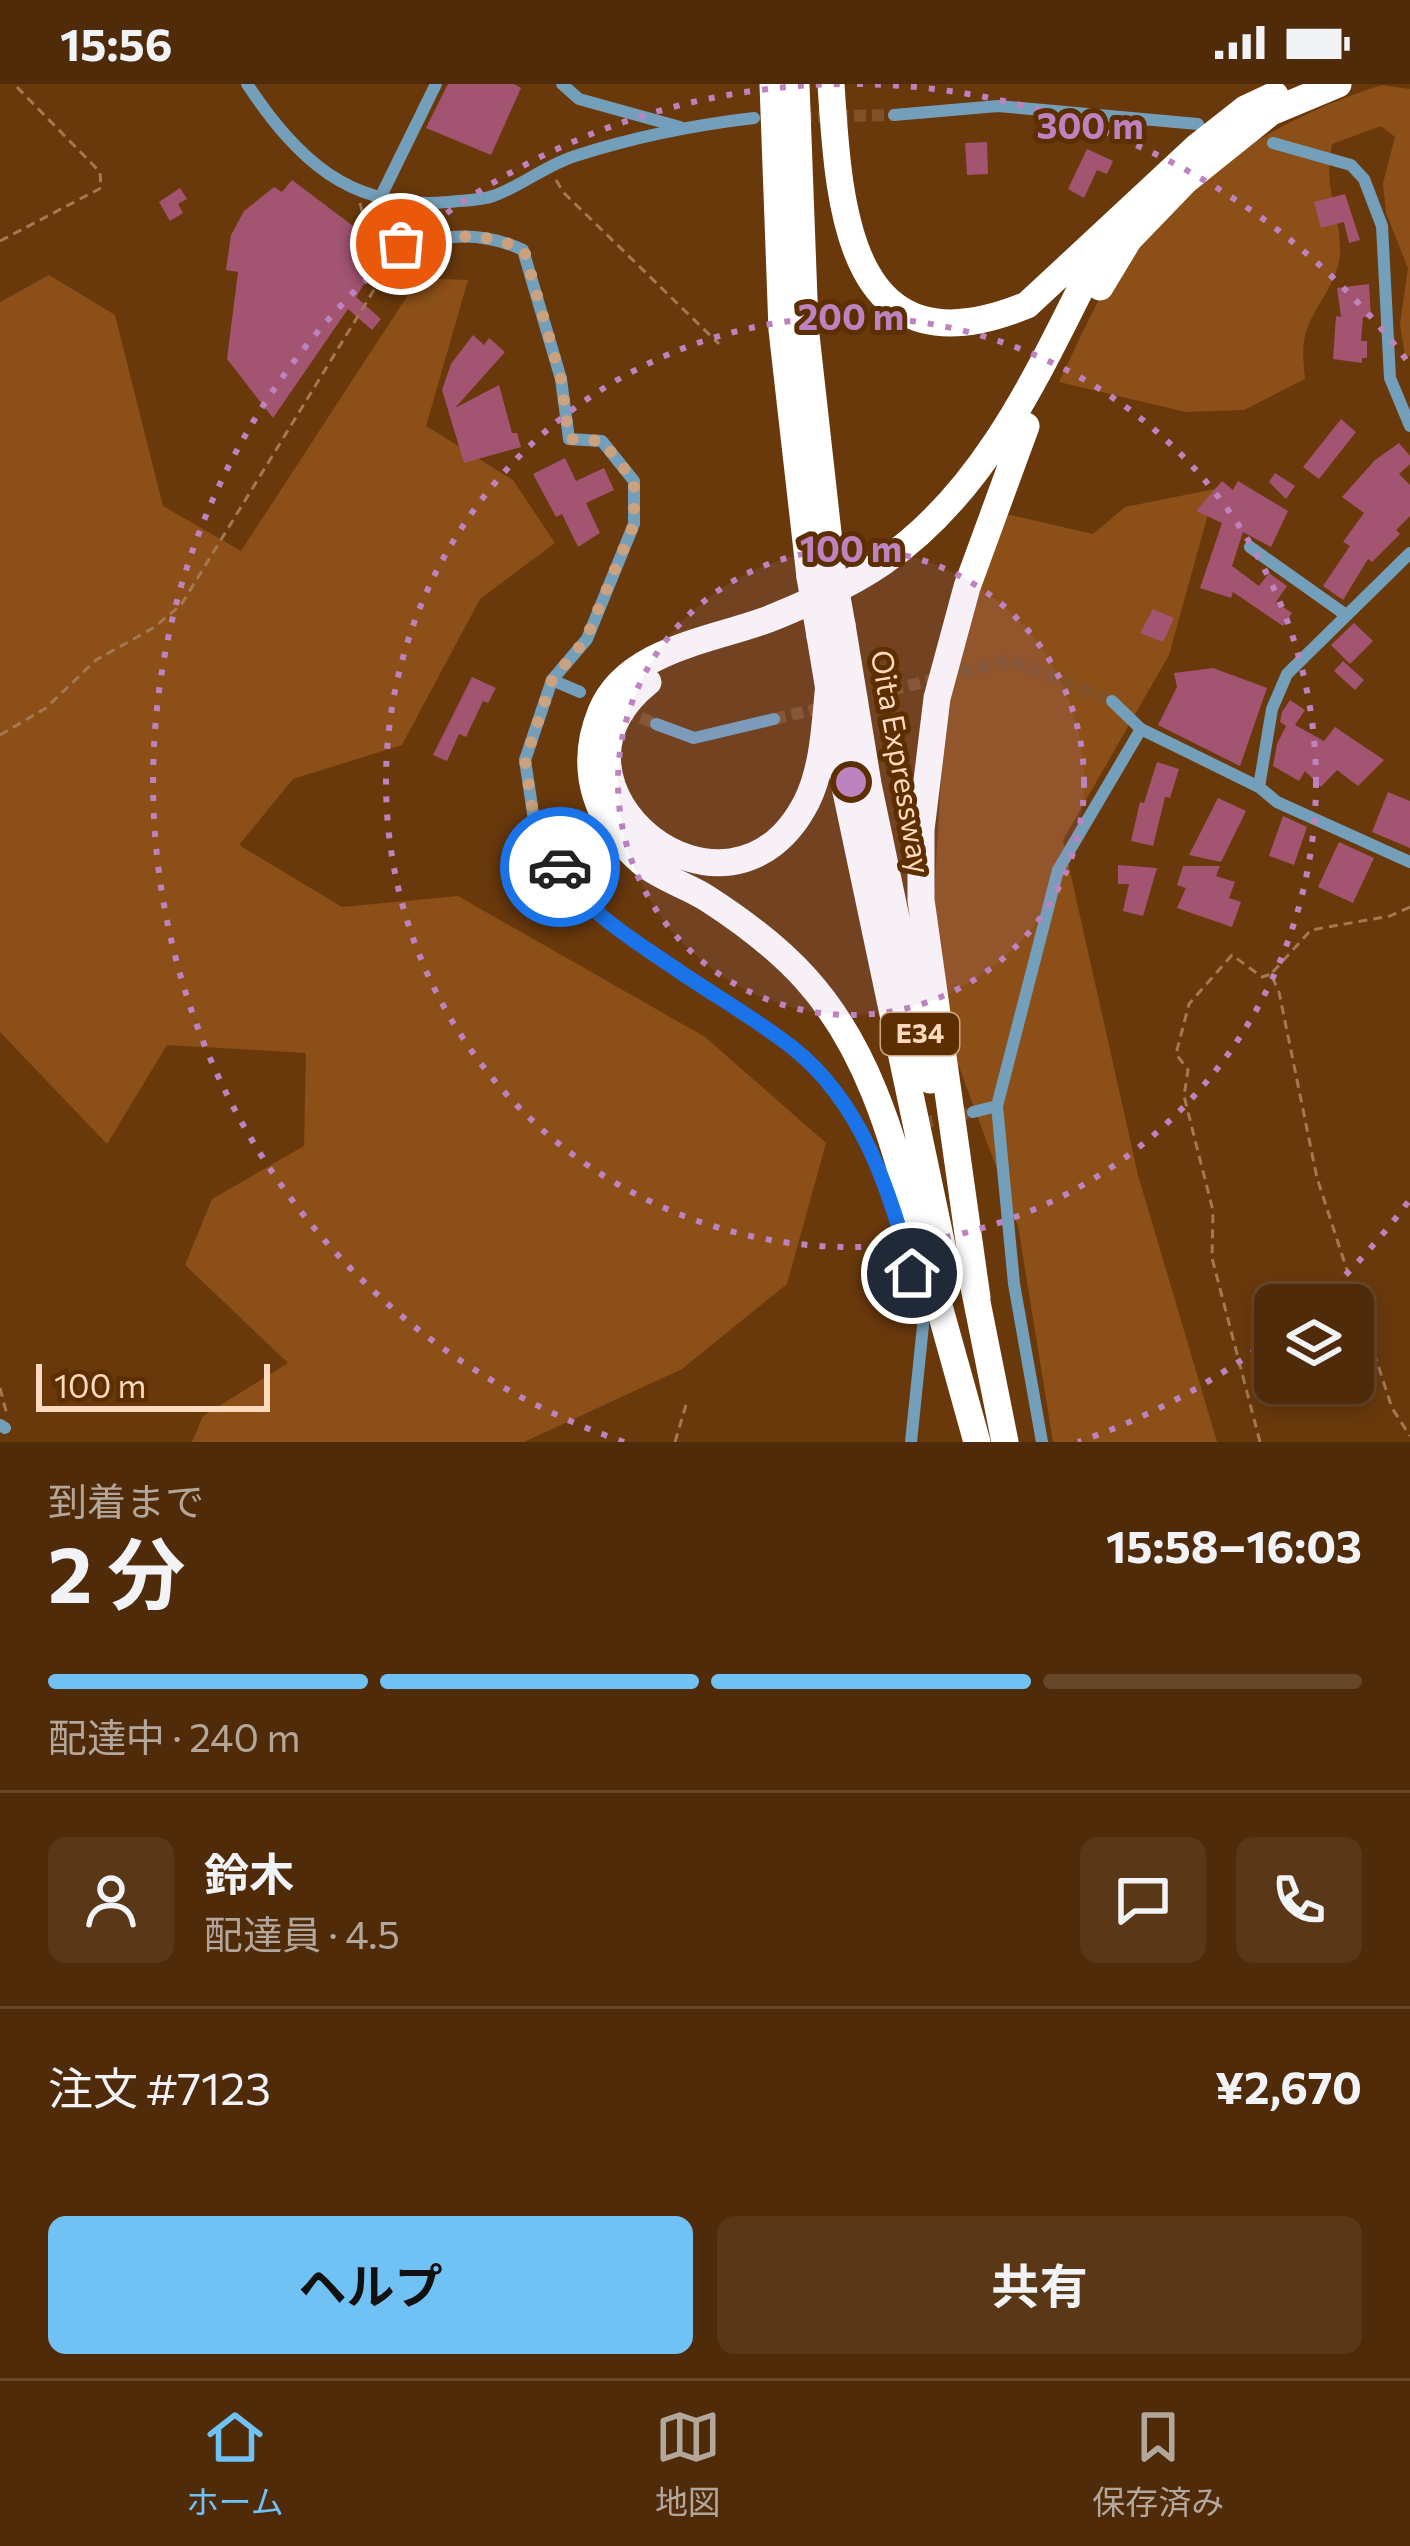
<!DOCTYPE html>
<html lang="ja">
<meta charset="utf-8">
<style>
:root{--surface:#4f2b09;--page:#593717;--text:#f1f3f6;--muted:#b3a79c;--line:#66472a;--accent:#70c2f4}
body{margin:0;font-family:Commissioner,"Noto Sans JP",sans-serif;background:var(--page);color:var(--text);height:100vh;display:flex;flex-direction:column;font-size:45px;white-space:nowrap}
*{box-sizing:border-box;margin:0}
p{font-size:39px;color:var(--muted)}
.icon{flex:none;width:66px;height:66px;fill:none;stroke:currentColor;stroke-width:2;stroke-linecap:round;stroke-linejoin:round}
.map{position:relative;height:1358px;overflow:hidden}
.panel{display:flex;flex-direction:column;background:var(--surface);flex:1}
.panel>*{flex:none}
.tools{position:absolute;left:1254px;top:1200px;display:grid;gap:24px}
.tools a{display:grid;place-items:center;width:120px;height:120px;border-radius:18px;background:var(--surface);box-shadow:0 6px 18px #0003,0 0 0 3px var(--line);font-size:60px}
.scale{position:absolute;left:36px;bottom:30px;width:234px;box-sizing:border-box;padding-left:12px;border:6px solid #ffdabf;border-top:0;font-size:33px;line-height:42px;white-space:nowrap;color:#ffdabf;-webkit-text-stroke:9px #5d2e00;paint-order:stroke}
.pin{position:absolute;display:grid;place-items:center;width:102px;height:102px;color:#fff;margin:-51px;border:6px solid #fff;border-radius:50%;box-shadow:0 3px 12px #0007}
.courier{position:absolute;display:grid;place-items:center;width:120px;height:120px;margin:-60px;border:9px solid #1a73e8;border-radius:50%;background:#fff;color:#222;box-shadow:0 3px 15px #0007}
.summary em{font-style:normal;font-weight:700}
.summary div{display:flex;flex-direction:column-reverse}
.summary{display:flex;align-items:center;justify-content:space-between;height:204px;padding:0 48px}
h1{font-size:78px;font-weight:700;line-height:90px}
.bar{display:grid;grid-template-columns:repeat(4,1fr);gap:18px 12px;align-content:center;height:144px;padding:0 48px}
.bar i{height:15px;border-radius:9px;background:var(--line)}
.bar .on{background:var(--accent)}
.bar p{grid-column:span 4}
.line{display:flex;align-items:center;gap:30px;padding:0 48px;border-top:3px solid var(--line)}
.line div{flex:1}
.round{display:grid;place-items:center;flex:none;width:126px;height:126px;border-radius:18px;background:var(--page)}
.action{display:flex;gap:24px;margin-top:auto;padding:24px 48px}
.action a{flex:1;height:138px;border-radius:18px;background:var(--accent);color:#111;font-size:48px;font-weight:700;line-height:138px;text-align:center}
.action a+a{background:var(--page);color:var(--text)}
.status{display:flex;justify-content:space-between;align-items:center;height:84px;padding:0 60px;background:var(--surface);direction:ltr}
.status svg{height:33px;fill:currentColor}
.tab-bar{display:flex;justify-content:space-around;align-items:center;height:168px;border-top:3px solid var(--line);background:var(--surface);font-size:33px;color:var(--muted)}
.tab-bar a{display:grid;justify-items:center;gap:6px}
.tab-bar .on{color:var(--accent)}
.map>svg:first-child{display:block}
</style>
<div class="status"><b>15:56</b><svg viewBox="0 0 49 12"><path d="M0 12V9h3v3zM5 12V6h3v6zM10 12V3h3v9zM15 12V0h3v12zM26 1h20v11H26zM47 4h2v5h-2z"/></svg></div>
<div class="map">
<svg width="1410" height="1358" viewBox="0 0 1410 1358">
<rect width="100%" height="100%" fill="#69390c"/>
<path fill="#8c4f18" d="M1382,1L1410,5V272L1405,273L1400,240L1408,184L1386,129L1383,99L1395,53L1381,42L1332,60C1323,107 1339,121 1340,162C1342,200 1310,222 1304,257C1302,269 1304,283 1305,295L1244,326L1186,328L1059,298C1081,253 1103,200 1134,159C1188,87 1297,27 1382,1Z
M49,191L115,231L163,422L241,467L419,194L468,196L426,342L513,396L555,459L480,515L402,661L293,695L239,761L342,823L458,812L705,953L826,1059L787,1200L682,1285L524,1358H192L203,1332L288,1279L185,1181L212,1115L304,1062L306,969L167,961L107,1060L0,948V218Z
M1215,405L1169,571L1063,756L1138,1091L1217,1358H1053L1018,1142L948,953L933,831L945,623L1002,429L1093,450L1125,423Z"/>
<path fill="#a25471" d="M448,0H514L521,4L491,71L426,44Z
M987,58L988,90L967,91L965,59Z
M1087,65L1113,77L1107,90L1097,86L1084,114L1068,105Z
M292,96L373,157L379,136L401,141L356,213L381,235L372,246L348,225L273,334L227,275L238,188L226,186L231,151L244,127L274,103L282,108Z
M180,104L187,115L178,120L183,129L170,137L159,118Z
M1345,110L1360,156L1349,159L1344,138L1321,144L1314,118Z
M1369,200L1371,234L1363,233L1361,257H1367V274H1362V279L1333,275L1336,232L1341,233L1337,204Z
M473,251L484,261L489,254L505,268L455,324L499,301L512,349H517L521,363L464,379L442,306L451,280Z
M1341,335L1356,348L1319,395L1303,383Z
M1399,359L1410,372V380L1399,390L1410,401V432L1396,446L1400,450L1372,478L1368,475L1343,516L1323,502L1350,462L1343,458L1364,429L1342,413L1375,376Z
M565,374L576,397L604,384L614,406L586,419L600,449L578,463L562,430L556,433L533,390Z
M1275,389L1295,402L1286,415L1269,398Z
M1222,397L1233,406L1238,397L1288,427L1271,463L1243,448L1232,482L1259,502L1269,489L1287,502L1276,518L1292,529L1283,542L1233,508L1231,514L1200,504L1222,439L1196,427Z
M1153,525L1174,534L1163,558L1140,549Z
M1354,539L1373,557L1350,580L1331,561Z
M1343,577L1364,596L1355,606L1334,587Z
M1213,584L1267,604L1240,682L1158,641L1177,603L1174,589Z
M472,593L496,604L488,619L483,617L466,653L459,650L447,677L433,671Z
M1290,616L1305,626L1295,641L1324,657L1335,643L1384,676L1358,702L1337,686L1321,703L1305,687L1299,697L1273,682L1277,660L1286,642L1280,638L1282,628Z
M1157,678L1179,685L1170,714L1165,713L1153,762L1131,757L1140,718L1144,719Z
M1388,708L1410,717V764L1372,748Z
M1218,714L1246,727L1221,778L1189,771Z
M1283,732L1307,743L1294,781L1269,772Z
M1339,758L1374,774L1353,819L1318,803Z
M1118,781L1157,784L1143,832L1123,827L1129,800H1118Z
M1183,782H1220L1216,792L1235,798L1229,814L1241,818L1232,843L1177,824L1186,804L1177,801Z"/>
<g fill="none" stroke-linecap="round" stroke-linejoin="round">
<path stroke="#805127" stroke-width="12" stroke-dasharray="12 6" stroke-linecap="butt" d="M800,33L894,31
M856,615L1011,576L1112,617
M624,627L656,640
M774,635L825,623
M886,1047L973,1028"/>
<path stroke="#a37852" stroke-width="3" stroke-dasharray="9 6" stroke-linecap="butt" d="M556,96L564,109L719,260
M360,119L364,135L387,151
M0,157L101,104L100,88L14,0
M0,651L46,624L96,576L153,544L181,521L396,170
M1410,823L1390,832L1311,846L1271,890L1279,908L1317,1094L1392,1324L1410,1352
M0,1304L7,1331
M675,1358L686,1321
M1260,1358L1212,1174L1213,1127L1184,1012L1188,986L1176,970L1189,920L1232,871L1262,893L1271,890"/>
<path stroke="#749fba" stroke-width="12" d="M247,0C297,75 350,127 448,118C462,116 479,117 493,112C522,102 546,81 575,72C634,53 693,41 754,34
M562,0L579,15L680,43
M894,31L998,22L1198,40
M1273,59L1351,81L1364,95L1382,142L1390,294L1410,342
M380,114L436,0
M401,160C447,152 481,146 523,166L561,295L569,355L602,357L634,397V440L587,555L552,596L525,676L534,736L567,796L608,838L794,964L835,1006L863,1052L888,1101L924,1232L911,1358
M1250,463L1346,531
M552,596L580,608
M1112,617L1141,645L1259,703L1277,718L1410,778
M656,640L694,654L774,635
M1259,703L1272,625L1287,590L1410,469
M973,1028L997,1022
M0,1341L5,1344
M1042,1358L1014,1200L997,1022L1058,786L1141,645"/>
<path stroke="#fff" stroke-width="27" d="M773,0L782,246L810,493
M796,0L805,242L832,485
M831,0C839,128 849,294 1027,221L1198,62L1245,25L1275,11
M1100,203L1129,155L1185,97L1271,28L1338,0
M842,541L868,700L930,996
M820,552L845,703L949,1195
M648,598C520,701 729,871 807,717C824,682 825,638 829,599
M973,1198L1005,1358
M977,1214L921,816V746L937,614L967,503L1026,342
M977,1358C958,1291 940,1224 921,1157C895,1065 872,968 806,895C779,865 742,837 708,815C688,802 663,795 644,780C597,741 577,686 601,628C626,565 714,556 769,535C808,519 848,502 883,478C996,400 1048,265 1110,147"/>
<path stroke="#fff" stroke-width="27" d="M832,485L842,541
M810,493L820,552"/>
</g>
<g fill="none" stroke-linecap="round" stroke-linejoin="round">
<path stroke="#caa280" stroke-width="12" stroke-dasharray="0 21.6" d="M401,160C447,152 481,146 524,166L561,295L569,355L602,357L634,397V440L586,555L552,596L525,676L534,736L560,783"/>
<path stroke="#1a73e8" stroke-width="15" d="M560,783C584,827 631,854 670,881C710,909 755,934 793,964C863,1020 889,1106 912,1189"/>
</g>
<circle cx="851" cy="698" r="233" fill="#bd83bf" fill-opacity=".12"/>
<g fill="none" stroke="#bd83bf" stroke-width="6" stroke-dasharray="6 12">
<circle cx="851" cy="698" r="233"/>
<circle cx="851" cy="698" r="465"/>
<path d="M1408 1118A698 698 0 0 1 1314 1221M1271 1255A698 698 0 0 1 1078 1358M624 1358A698 698 0 0 1 845 0M857 0A698 698 0 0 1 1408 278"/>
</g>
<g text-anchor="middle" stroke-width="10" stroke-linejoin="round" paint-order="stroke">
<rect fill="#5d2e00" stroke="#cea686" stroke-width="3" x="881" y="929" width="78" height="42" rx="9"/>
<g font-size="27" font-weight="bold" fill="#ffdabf">
<text x="920" y="959">E34</text>
</g>
<g font-size="30" fill="#ffdabf" stroke="#5d2e00">
<text transform="translate(900 678) rotate(80)" y="10">Oita Expressway</text>
</g>
</g>
<circle cx="851" cy="698" r="18" fill="#bd83bf" stroke="#5d2e00" stroke-width="6"/>
<g font-size="36" text-anchor="middle" font-weight="bold" fill="#bd83bf" stroke="#5d2e00" stroke-width="10" stroke-linejoin="round" paint-order="stroke">
<text x="1090" y="55">300 m</text>
<text x="851" y="246">200 m</text>
<text x="851" y="478">100 m</text>
</g>
</svg>
<div class="tools">
<a><svg class="icon" aria-label="layers" viewBox="0 0 24 24"><path d="M12 4l9 5-9 5-9-5zM3 14l9 5 9-5"/></svg></a>
</div>
<div class="scale">100 m</div>
<div class="pin" style="left:401px;top:160px;background:#ea580c"><svg class="icon" aria-label="bag" viewBox="0 0 24 24"><path d="M5 8h14l-1 12H6zM9 8a3 3 0 0 1 6 0"/></svg></div>
<div class="pin" style="left:912px;top:1189px;background:#1f2937"><svg class="icon" aria-label="home" viewBox="0 0 24 24"><path d="M3 11l9-7 9 7M6 9v11h12V9"/></svg></div>
<div class="courier" style="left:560px;top:783px"><svg class="icon" aria-label="car" viewBox="0 0 24 24"><path d="M5 17H2v-5l4-1 3-4h7l3 4 3 1v5h-3M9 17h6M6 11h13"/><circle cx="7" cy="17" r="2"/><circle cx="17" cy="17" r="2"/></svg></div>
</div>
<section class="panel">
<div class="summary"><div><h1>2 分</h1><p>到着まで</p></div><em>15:58–16:03</em></div>
<div class="bar"><i class="on"></i><i class="on"></i><i class="on"></i><i></i><p>配達中 · 240 m</p></div>
<div class="line" style="height:216px"><a class="round"><svg class="icon" aria-label="person" viewBox="0 0 24 24"><circle cx="12" cy="8" r="4"/><path d="M4 21q1-7 8-7t8 7"/></svg></a><div><b>鈴木</b><p>配達員 · 4.5</p></div><a class="round"><svg class="icon" aria-label="chat" viewBox="0 0 24 24"><path d="M4 5h16v11H9l-5 4z"/></svg></a><a class="round"><svg class="icon" aria-label="phone" viewBox="0 0 24 24"><path d="M5 4h4l2 5-3 2q2 4 5 5l2-3 5 2v4C11 20 4 13 5 4z"/></svg></a></div>
<div class="line" style="height:156px"><div>注文 #7123</div><b>¥2,670</b></div>
<div class="action"><a>ヘルプ</a><a>共有</a></div>
</section>
<nav class="tab-bar">
<a class="on"><svg class="icon" aria-label="home" viewBox="0 0 24 24"><path d="M3 11l9-7 9 7M6 9v11h12V9"/></svg>ホーム</a>
<a><svg class="icon" aria-label="map" viewBox="0 0 24 24"><path d="M3 6l6-2 6 2 6-2v14l-6 2-6-2-6 2zM9 4v14M15 6v14"/></svg>地図</a>
<a><svg class="icon" aria-label="saved" viewBox="0 0 24 24"><path d="M7 4h10v16l-5-4-5 4z"/></svg>保存済み</a>
</nav>
